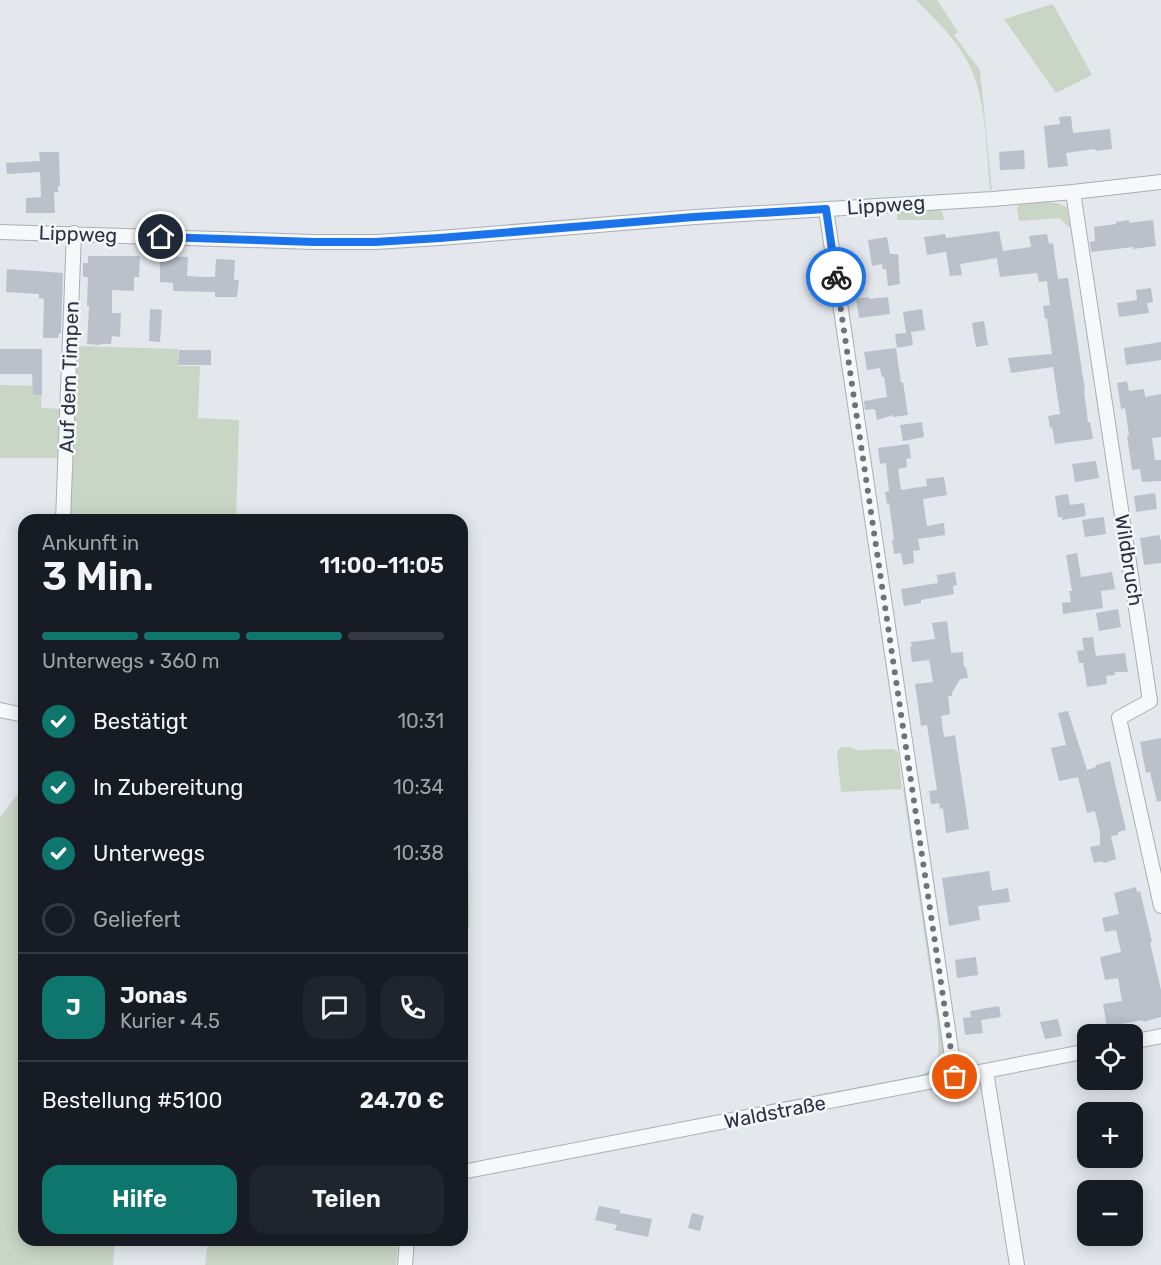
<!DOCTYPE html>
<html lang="de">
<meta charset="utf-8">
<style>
:root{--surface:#171b24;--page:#20242c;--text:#f1f3f6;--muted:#9ea1a6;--line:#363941;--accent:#0f766e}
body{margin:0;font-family:Rubik,sans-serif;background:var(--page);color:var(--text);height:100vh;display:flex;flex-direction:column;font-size:22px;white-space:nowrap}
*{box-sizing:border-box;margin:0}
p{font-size:20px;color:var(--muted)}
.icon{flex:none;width:33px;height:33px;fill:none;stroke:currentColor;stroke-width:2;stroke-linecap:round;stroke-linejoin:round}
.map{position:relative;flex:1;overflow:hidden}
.panel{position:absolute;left:18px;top:514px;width:450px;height:732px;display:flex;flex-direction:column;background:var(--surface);border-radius:18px;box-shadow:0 3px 15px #0003}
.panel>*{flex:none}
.fabs{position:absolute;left:1077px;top:1024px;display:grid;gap:12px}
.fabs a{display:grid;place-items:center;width:66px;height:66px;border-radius:12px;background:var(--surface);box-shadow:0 3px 15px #0003;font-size:30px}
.pin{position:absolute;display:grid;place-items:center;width:51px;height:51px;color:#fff;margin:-26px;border:3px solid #fff;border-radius:50%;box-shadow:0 2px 6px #0007}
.courier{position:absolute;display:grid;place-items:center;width:60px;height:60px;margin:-30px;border:4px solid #1a73e8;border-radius:50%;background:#fff;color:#222;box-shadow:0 2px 8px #0007}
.headline em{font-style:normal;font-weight:600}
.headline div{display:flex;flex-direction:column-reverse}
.headline{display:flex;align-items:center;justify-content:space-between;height:102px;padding:0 24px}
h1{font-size:39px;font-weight:600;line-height:45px}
.bar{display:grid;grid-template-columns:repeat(4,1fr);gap:9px 6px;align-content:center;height:72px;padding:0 24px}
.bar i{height:8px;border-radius:4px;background:var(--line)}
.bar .current{background:var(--accent)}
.bar p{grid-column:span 4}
.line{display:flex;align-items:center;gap:15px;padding:0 24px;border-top:2px solid var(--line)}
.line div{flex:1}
.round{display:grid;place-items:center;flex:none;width:63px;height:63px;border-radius:18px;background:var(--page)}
ol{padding:0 24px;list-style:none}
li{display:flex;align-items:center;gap:18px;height:66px}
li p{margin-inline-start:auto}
li .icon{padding:6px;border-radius:50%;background:var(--accent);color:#fff;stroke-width:4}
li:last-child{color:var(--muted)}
li i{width:33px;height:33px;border:3px solid var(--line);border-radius:50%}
.primary-button{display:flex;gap:12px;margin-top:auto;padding:12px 24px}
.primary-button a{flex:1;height:69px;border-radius:18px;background:var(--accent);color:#fff;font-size:24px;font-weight:600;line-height:69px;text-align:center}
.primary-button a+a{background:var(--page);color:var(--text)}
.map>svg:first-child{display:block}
</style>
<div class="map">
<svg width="1161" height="1265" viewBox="0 0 1161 1265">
<rect width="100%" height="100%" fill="#e4e7ec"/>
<path fill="#c9d6c5" d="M916,0H937L958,32L954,35L980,70L992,190H990C986,150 987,95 966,59C954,37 934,18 916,0Z
M1053,4L1092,75L1056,93L1004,19Z
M1038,202C1049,202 1058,201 1067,208L1070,228L1059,218L1019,221L1017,208L1019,205Z
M939,210L942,211L944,220H897V213L899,211Z
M76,346L178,349V366H200L198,418L239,420L236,520H69Z
M0,385L42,386L41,408L64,409L62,458H0Z
M842,747H848L858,750L893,749L898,752L902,789L841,792L837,753L838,750Z
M462,756H468L469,928L462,926Z
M24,786V1240L115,1241L113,1265H0V817Z
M907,788L947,1063L944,1072L908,1079C916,1076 928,1074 934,1067C942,1058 937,1032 937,1020L903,789Z
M208,1241V1240L398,1241L396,1265H205Z"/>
<path fill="#bbc0ca" d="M1071,116L1073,133L1110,129L1112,149L1096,151L1095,149L1066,153L1068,166L1048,168L1044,126L1060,124L1059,117Z
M1024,150L1025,169L1000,170L999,152Z
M39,152H59L60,186H58V192H54L55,213H26V198L41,197L40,172L7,174L6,163L40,161Z
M1129,220V223L1153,220L1156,246L1133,249V247L1091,252L1090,242L1095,241L1094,227L1116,224V222Z
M999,231L1003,251L1031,247L1029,236L1047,234L1049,244L1053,243L1058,279L1068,278L1085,391H1084L1088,422H1090L1093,439L1055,444L1052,427L1050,428L1048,416L1060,414L1053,367L1011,373L1008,358L1052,354L1047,318L1045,319L1043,306L1050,305L1047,281L1039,282L1037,273L1000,277L997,258L960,264L962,275L950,276L946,252L927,255L924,237L945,234L946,238Z
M887,237L890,254H898L900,284L888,286L886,269H883L882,264L872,266L868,240Z
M88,256H140L139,277H134V291L112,290V313H121L120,337L112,336L111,344H101L100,345L87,344L89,306H87L88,277H83V263H88Z
M160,256L188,257L187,276L202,277H215L216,259L235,260L234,280H239L237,297H215V292L173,291V283L160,282Z
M7,269L63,273L61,333H59L58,338H43L44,299L39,298V294L6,292Z
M1151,288L1153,302L1147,303L1149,313L1119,317L1117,303L1137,300L1136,290Z
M869,297V299L888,297L890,314L859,318L856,299Z
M150,309L162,310L160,342L149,341Z
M922,309L925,330L911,332L913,345L897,348L895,334L906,333L903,312Z
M984,321L988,345L976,347L972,323Z
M1161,342V360L1126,365L1124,348Z
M896,348L901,383L903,382L908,415L893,417V415L877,420L875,409L865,410L864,401L887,397L884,377H882L880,368L867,370L864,352Z
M0,349H42V395H33L32,374H0Z
M179,350H211V365H178Z
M1127,381L1129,391L1144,389L1145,397L1161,394V437L1152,438L1155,460H1161V481L1142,482L1140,469L1132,470L1127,436L1129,435L1125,408L1121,409L1117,383Z
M922,422L924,437L903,441L900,425Z
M909,444L911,458L906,459L907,467L898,469L901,490L927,486L926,479L944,477L947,495L923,499L927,526L944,523L945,535L918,539L920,550L913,551L914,563L903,565L901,553L894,554L892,540L894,539L889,503L887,504L885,492L889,491L886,463L880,464L878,448Z
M1096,461L1099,478L1075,482L1072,464Z
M1155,493L1157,509L1136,512L1134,496Z
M1068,494L1070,505L1084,503L1086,516L1062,520V517H1058L1055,496Z
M1104,517L1106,534L1085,537L1082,520Z
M1159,535L1161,541V563L1144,565L1140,538Z
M1077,553L1081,577L1112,572L1115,589L1101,591L1103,608L1063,614L1062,603L1071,602L1069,591H1072L1066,555Z
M955,572L957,585L953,586L954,594L921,600V603L904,606L901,589L938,583L937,575Z
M1118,609L1121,627L1099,631L1096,613Z
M947,621L951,653L963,652L964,667H966L968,678L960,679L952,693V696H948L950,714L941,716L944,737L955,735L969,829L946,833L943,808L940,809L939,803L931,804L929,791L937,790L927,725L921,726L915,684L933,682L929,660L912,662L910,647L912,646L911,642L935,639L932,623Z
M1093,637L1096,656L1125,653L1128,672H1115V675L1106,676L1107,684L1087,687L1083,663H1079L1077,651L1084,650L1082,638Z
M1068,711L1087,770L1096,767V765L1110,761L1126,830L1118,832V835L1111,836L1116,859L1104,863L1102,861L1094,863L1090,847L1100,845V832L1095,811L1087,813L1078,777L1059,781L1051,748L1066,745L1058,713Z
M1161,738V801L1157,802L1150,772L1146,773L1140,742Z
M989,871L992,891L1008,888L1010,902L978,906L980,920L949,926L942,878Z
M1136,887L1137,892L1140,891L1152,942H1150L1161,990V1017L1143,1022V1020L1107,1027L1103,1004L1122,1001L1118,978L1105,980L1100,957L1121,952L1116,930L1105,932L1102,918L1119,914L1114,893Z
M976,957L978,975L957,978L955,960Z
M999,1006L1001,1017L981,1020L983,1033L965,1035L963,1018L971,1017L970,1011Z
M1058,1019L1062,1036L1045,1039L1040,1022Z
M599,1206L620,1210V1213L652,1219L648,1237L615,1230L617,1225L595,1220Z
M692,1213L704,1216L700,1231L688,1228Z"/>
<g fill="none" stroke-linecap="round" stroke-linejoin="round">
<defs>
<path id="minor" d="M1073,192L1150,701L1119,718L1161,906
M826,209L955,1077
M0,232L314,242H375L440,238L695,217L993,199L1073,192L1161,182
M63,520L74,233
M0,710L24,715
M1132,1042L1161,1036
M986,1071L1017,1265
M462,1172L1088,1051
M405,1265L407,1240"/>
</defs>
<use href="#minor" stroke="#a9aeb7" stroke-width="16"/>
<use href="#minor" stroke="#f7f8fa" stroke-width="14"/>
</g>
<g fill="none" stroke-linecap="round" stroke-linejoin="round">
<path stroke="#6c737f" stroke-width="6" stroke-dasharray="0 10.8" d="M836,277L955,1077"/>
<path stroke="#1a73e8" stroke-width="8" d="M161,237L314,242H375L440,238L694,217L826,209L836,277"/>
</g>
<g text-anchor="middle" stroke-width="5" stroke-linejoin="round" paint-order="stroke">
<g font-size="20" fill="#2b3445" stroke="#f4f6f9">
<text transform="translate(886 205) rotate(-4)" y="7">Lippweg</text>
<text transform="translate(78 234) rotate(2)" y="7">Lippweg</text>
<text transform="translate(69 377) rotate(-88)" y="7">Auf dem Timpen</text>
<text transform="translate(1129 560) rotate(81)" y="7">Wildbruch</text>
<text transform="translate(775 1112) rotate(-11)" y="7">Waldstraße</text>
</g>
</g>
</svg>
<div class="fabs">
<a><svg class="icon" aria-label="locate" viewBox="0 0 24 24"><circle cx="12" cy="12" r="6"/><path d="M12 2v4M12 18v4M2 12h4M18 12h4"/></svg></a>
<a>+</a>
<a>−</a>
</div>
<div class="pin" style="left:955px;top:1077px;background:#ea580c"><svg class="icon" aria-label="bag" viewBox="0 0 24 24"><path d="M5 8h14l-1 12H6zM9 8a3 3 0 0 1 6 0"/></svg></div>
<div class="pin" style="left:161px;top:237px;background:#1f2937"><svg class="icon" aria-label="home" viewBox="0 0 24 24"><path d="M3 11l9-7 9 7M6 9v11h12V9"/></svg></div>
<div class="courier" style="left:836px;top:277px"><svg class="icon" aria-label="bike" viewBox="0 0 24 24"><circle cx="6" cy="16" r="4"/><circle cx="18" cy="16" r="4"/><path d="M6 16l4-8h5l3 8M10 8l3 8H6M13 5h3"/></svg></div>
<section class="panel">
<div class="headline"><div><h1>3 Min.</h1><p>Ankunft in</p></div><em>11:00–11:05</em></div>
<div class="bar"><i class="current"></i><i class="current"></i><i class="current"></i><i></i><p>Unterwegs · 360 m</p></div>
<ol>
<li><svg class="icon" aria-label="check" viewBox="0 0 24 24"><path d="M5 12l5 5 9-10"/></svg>Bestätigt<p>10:31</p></li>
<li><svg class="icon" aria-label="check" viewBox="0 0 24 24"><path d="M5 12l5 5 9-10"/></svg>In Zubereitung<p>10:34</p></li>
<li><svg class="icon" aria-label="check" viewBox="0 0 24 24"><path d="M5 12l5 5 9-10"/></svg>Unterwegs<p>10:38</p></li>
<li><i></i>Geliefert</li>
</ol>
<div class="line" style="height:108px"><b class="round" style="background:var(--accent);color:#fff">J</b><div><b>Jonas</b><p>Kurier · 4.5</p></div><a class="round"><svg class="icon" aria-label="chat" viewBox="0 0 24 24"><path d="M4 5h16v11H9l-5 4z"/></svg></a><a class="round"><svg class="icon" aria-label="phone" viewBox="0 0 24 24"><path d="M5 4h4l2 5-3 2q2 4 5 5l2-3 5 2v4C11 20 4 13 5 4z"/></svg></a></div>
<div class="line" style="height:78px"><div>Bestellung #5100</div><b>24.70 €</b></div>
<div class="primary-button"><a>Hilfe</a><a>Teilen</a></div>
</section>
</div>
